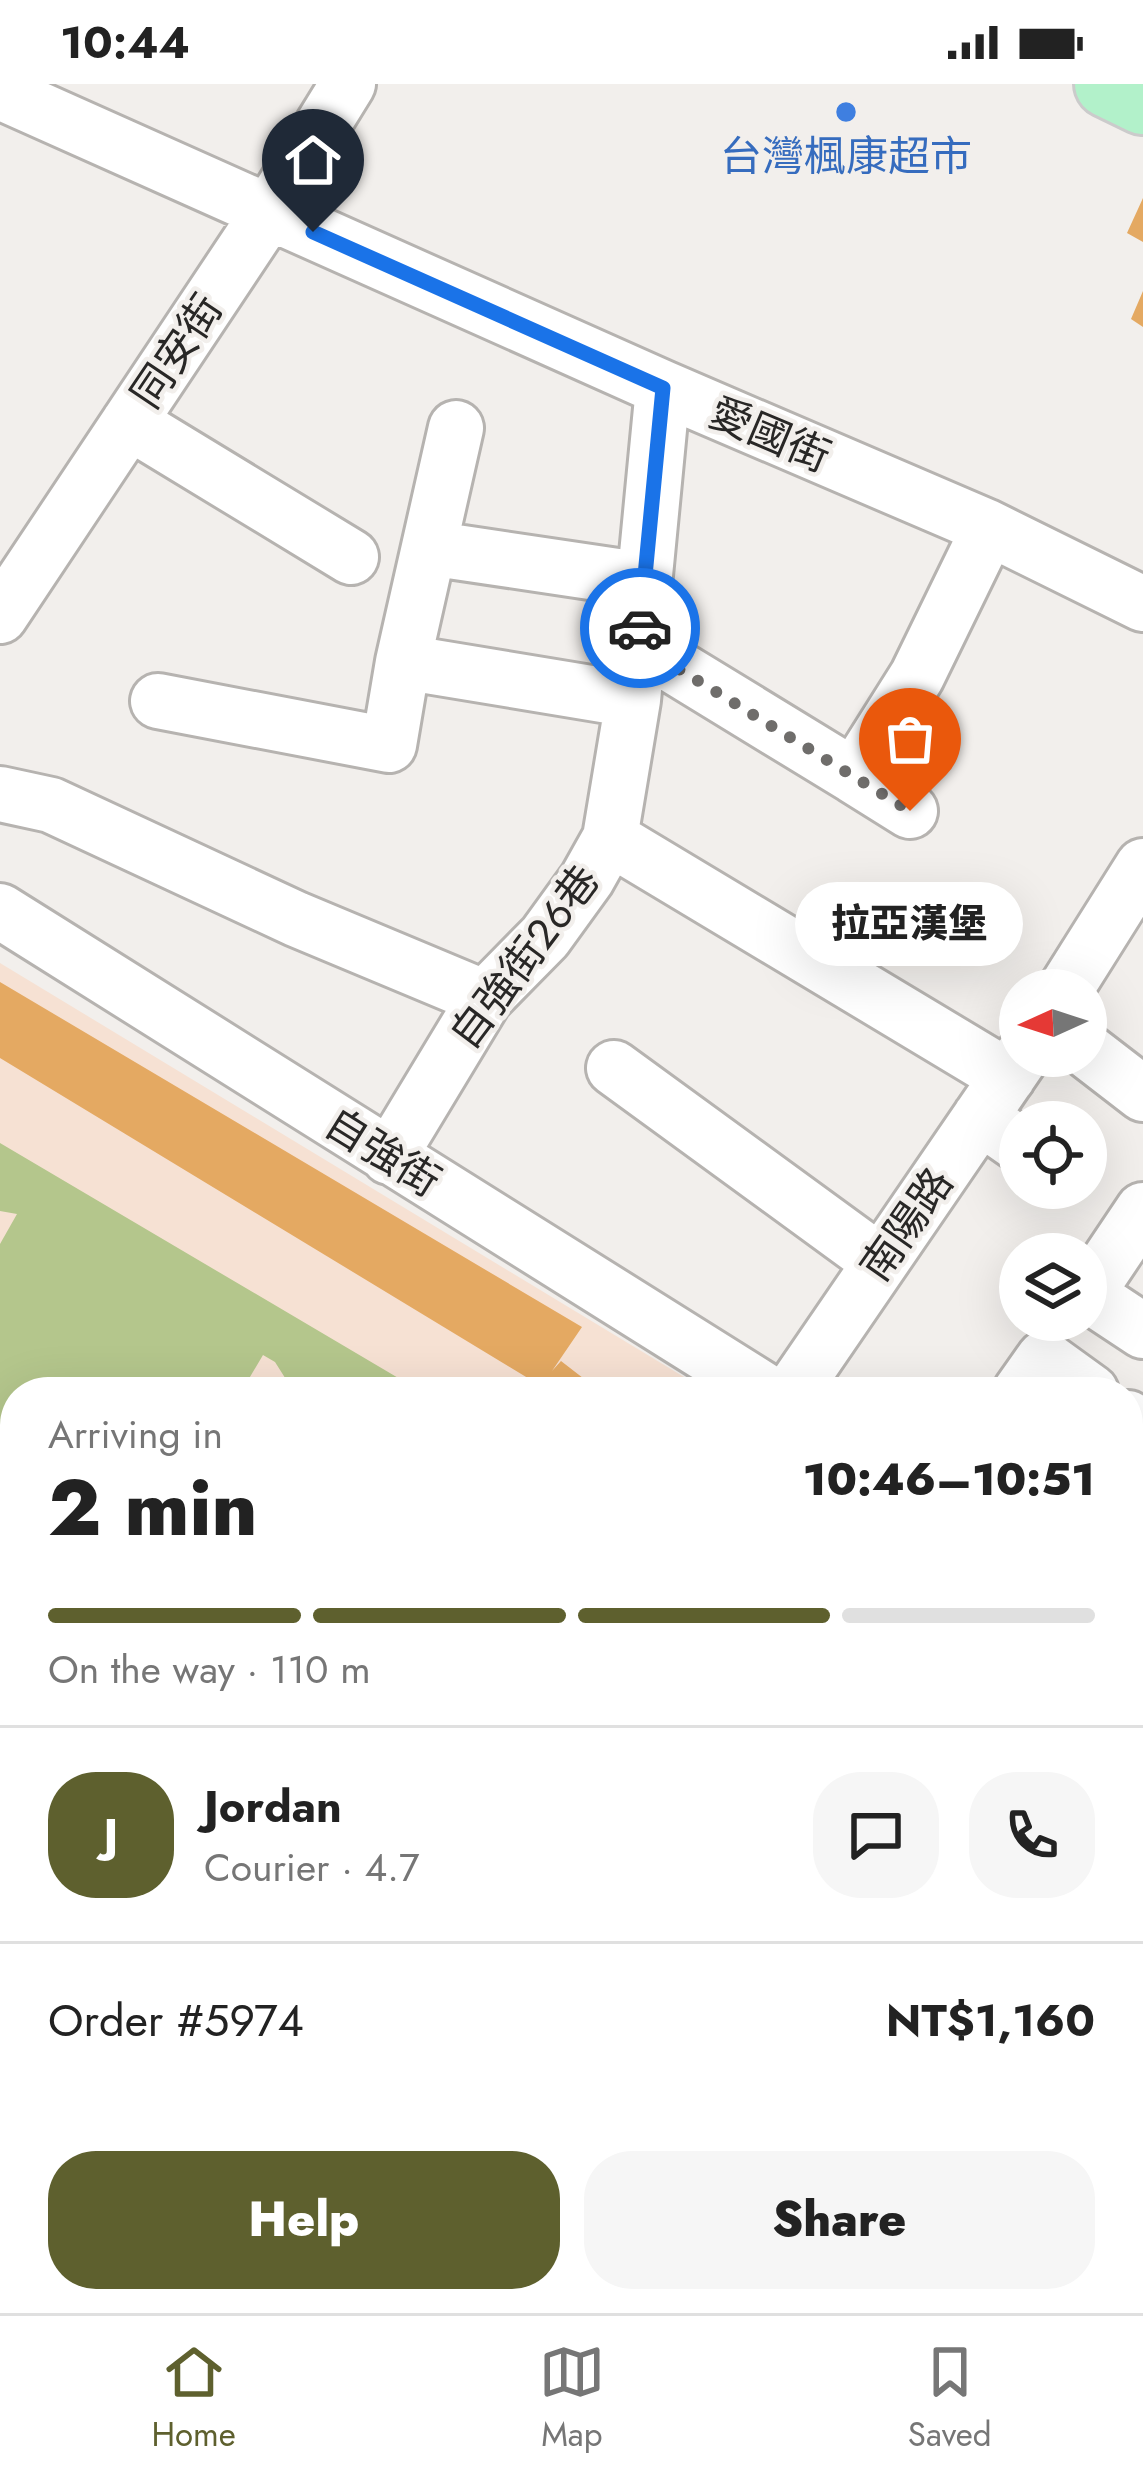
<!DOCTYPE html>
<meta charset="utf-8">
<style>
:root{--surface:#fff;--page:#f6f6f6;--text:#222;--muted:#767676;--line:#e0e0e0;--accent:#5e602e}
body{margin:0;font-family:Jost,"Noto Sans TC",sans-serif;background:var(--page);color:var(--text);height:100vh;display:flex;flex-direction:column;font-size:45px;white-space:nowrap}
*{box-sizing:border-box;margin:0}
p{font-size:39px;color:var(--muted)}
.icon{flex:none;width:66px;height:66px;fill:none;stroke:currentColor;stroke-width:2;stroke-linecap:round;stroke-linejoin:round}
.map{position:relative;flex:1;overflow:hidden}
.panel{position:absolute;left:0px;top:1293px;width:1143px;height:936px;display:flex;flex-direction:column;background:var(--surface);border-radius:48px 48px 0 0;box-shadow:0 12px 48px #0002}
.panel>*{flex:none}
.needle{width:78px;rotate:267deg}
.controls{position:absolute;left:999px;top:885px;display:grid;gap:24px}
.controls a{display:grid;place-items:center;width:108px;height:108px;border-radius:50%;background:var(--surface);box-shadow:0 12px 48px #0002;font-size:60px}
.pin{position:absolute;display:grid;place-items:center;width:102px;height:102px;color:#fff;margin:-123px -51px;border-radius:50% 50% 50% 0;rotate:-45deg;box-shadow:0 0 12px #0007}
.pin .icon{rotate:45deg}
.courier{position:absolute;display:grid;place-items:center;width:120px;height:120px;margin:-60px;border:9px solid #1a73e8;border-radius:50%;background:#fff;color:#222;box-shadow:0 3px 15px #0007}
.bubble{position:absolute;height:84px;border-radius:42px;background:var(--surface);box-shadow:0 12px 48px #0002;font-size:39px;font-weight:800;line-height:84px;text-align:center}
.headline em{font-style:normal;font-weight:800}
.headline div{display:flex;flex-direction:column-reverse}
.headline{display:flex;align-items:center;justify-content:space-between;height:204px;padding:0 48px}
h1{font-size:78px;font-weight:800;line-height:90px}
.bar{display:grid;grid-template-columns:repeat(4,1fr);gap:18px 12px;align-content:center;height:144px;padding:0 48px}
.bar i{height:15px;border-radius:9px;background:var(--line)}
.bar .selected{background:var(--accent)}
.bar p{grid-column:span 4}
.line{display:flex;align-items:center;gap:30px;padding:0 48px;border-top:3px solid var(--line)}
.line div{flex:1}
.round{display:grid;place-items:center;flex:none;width:126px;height:126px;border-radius:48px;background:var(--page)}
.primary-button{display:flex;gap:24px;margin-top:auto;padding:24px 48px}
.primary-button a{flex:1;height:138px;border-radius:48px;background:var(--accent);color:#fff;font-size:48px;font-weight:800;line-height:138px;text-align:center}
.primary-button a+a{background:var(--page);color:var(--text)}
.status{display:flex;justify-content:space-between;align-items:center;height:84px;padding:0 60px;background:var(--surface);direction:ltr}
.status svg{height:33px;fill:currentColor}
.tab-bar{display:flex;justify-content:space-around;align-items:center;height:168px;border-top:3px solid var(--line);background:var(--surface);font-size:33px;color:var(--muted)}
.tab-bar a{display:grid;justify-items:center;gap:6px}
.tab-bar .selected{color:var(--accent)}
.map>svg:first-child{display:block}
</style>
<div class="status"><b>10:44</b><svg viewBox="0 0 49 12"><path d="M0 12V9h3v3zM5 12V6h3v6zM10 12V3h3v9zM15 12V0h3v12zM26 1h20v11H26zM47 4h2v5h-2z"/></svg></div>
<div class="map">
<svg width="1143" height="2229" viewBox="0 0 1143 2229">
<rect width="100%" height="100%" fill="#f2efec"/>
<path fill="#f6e1d3" d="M0,879L689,1296L691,1308H15V1974L0,1963Z"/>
<path fill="#b4c68c" d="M0,1059L422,1308H294L275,1278L263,1271L241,1308H15V1388L0,1379V1160L17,1130L0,1127Z
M0,1550L15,1558V1753H0Z"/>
<path fill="#e4a962" d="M1143,114V158L1127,149Z
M1143,207V243L1131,235Z
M0,898L582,1243L552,1287L561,1277L601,1308H537L541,1302L0,974Z
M0,1417L15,1424V1516H0Z
M0,1753H15V1855L0,1846Z
M355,2214H401L388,2229H374Z
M422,2214H469L457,2229H445Z
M990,2214H1043V2229H991Z"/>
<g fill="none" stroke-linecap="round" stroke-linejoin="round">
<defs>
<path id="minor" d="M0,8L663,304L985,442L1143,520
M129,338L351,473
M429,464L644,496
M0,532L269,128L348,0
M638,560L854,692L917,592L977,469
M403,578L456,344
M158,617L389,661L403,578L633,616
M854,692L910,727
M0,710L51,721L296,835L485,914
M610,754L1008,993
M0,827L767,1308
M1065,906L1143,782
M1086,966L1143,1010
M614,984L880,1178
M980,1033L1020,1061
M389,1073L485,914L545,853L587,795L610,754L633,616L663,304
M1087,1210L1143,1247
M1086,1211L1143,1126
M792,1308L1022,972
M1020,1308L1044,1274L1091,1308
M1128,1334L1143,1345
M1128,1447L1143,1427
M1128,1579L1143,1591
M1128,1683L1143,1665
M1128,2028L1143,2037
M0,2043L15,2054
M783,2214V2229
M940,2214V2229
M96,2229L105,2214
M684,2229V2214"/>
<path id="major" d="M1108,0L1143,17"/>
</defs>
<use href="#minor" stroke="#b6b3b0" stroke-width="60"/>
<use href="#major" stroke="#cbcbcb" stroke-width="72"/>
<use href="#minor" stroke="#fff" stroke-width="54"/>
<use href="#major" stroke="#b2f1ca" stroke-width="66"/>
</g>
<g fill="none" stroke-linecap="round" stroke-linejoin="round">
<path stroke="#6f6d6b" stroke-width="12" stroke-dasharray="0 21.6" d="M640,544L638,560L910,727"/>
<path stroke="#1a73e8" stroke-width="15" d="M313,148L663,304L640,544"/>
</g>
<circle fill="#3f7fe0" stroke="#f2efec" stroke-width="4.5" cx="846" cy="28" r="12"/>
<g text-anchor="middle" stroke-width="9" stroke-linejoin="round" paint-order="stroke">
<g font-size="42" fill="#366cbe" stroke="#f2efec">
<text x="846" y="87">台灣楓康超市</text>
</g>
<g font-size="42" fill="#282726" stroke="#f2efec">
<text transform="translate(176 267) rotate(-56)" y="15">同安街</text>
<text transform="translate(770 350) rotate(23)" y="15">愛國街</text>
<text transform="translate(524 873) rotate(-53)" y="15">自強街26巷</text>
<text transform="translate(383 1068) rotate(32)" y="15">自強街</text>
<text transform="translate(906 1140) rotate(-55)" y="15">南陽路</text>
</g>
</g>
</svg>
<div class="controls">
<a><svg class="needle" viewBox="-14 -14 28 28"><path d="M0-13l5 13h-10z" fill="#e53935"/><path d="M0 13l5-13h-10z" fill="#767676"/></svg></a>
<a><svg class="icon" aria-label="locate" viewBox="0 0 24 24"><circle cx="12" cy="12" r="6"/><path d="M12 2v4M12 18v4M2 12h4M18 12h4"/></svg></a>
<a><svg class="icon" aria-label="layers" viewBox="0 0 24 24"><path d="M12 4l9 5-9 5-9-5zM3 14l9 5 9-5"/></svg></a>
</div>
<div class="pin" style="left:910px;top:727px;background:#ea580c"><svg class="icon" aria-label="bag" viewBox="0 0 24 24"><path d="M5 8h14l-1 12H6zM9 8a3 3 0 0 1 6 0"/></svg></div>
<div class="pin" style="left:313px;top:148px;background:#1f2937"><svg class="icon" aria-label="home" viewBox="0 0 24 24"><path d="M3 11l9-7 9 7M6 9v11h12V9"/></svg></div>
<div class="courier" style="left:640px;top:544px"><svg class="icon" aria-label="car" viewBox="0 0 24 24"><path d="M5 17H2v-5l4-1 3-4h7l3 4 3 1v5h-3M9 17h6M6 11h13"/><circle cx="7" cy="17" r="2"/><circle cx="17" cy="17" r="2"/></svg></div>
<div class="bubble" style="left:795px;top:798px;width:228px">拉亞漢堡</div>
<section class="panel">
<div class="headline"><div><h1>2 min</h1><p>Arriving in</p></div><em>10:46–10:51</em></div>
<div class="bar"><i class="selected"></i><i class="selected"></i><i class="selected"></i><i></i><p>On the way · 110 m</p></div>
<div class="line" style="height:216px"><b class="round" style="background:var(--accent);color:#fff">J</b><div><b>Jordan</b><p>Courier · 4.7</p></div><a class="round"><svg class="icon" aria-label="chat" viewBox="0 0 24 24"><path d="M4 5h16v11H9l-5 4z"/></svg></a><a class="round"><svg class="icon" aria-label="phone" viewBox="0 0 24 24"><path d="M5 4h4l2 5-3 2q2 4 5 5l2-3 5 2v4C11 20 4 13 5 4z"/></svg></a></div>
<div class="line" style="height:156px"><div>Order #5974</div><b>NT$1,160</b></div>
<div class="primary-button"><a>Help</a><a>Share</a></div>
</section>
</div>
<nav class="tab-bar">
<a class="selected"><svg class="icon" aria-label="home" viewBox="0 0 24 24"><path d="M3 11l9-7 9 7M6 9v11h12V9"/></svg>Home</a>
<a><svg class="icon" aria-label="map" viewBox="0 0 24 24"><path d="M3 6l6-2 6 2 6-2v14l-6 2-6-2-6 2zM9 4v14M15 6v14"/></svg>Map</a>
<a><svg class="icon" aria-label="saved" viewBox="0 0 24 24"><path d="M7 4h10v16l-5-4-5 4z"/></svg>Saved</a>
</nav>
